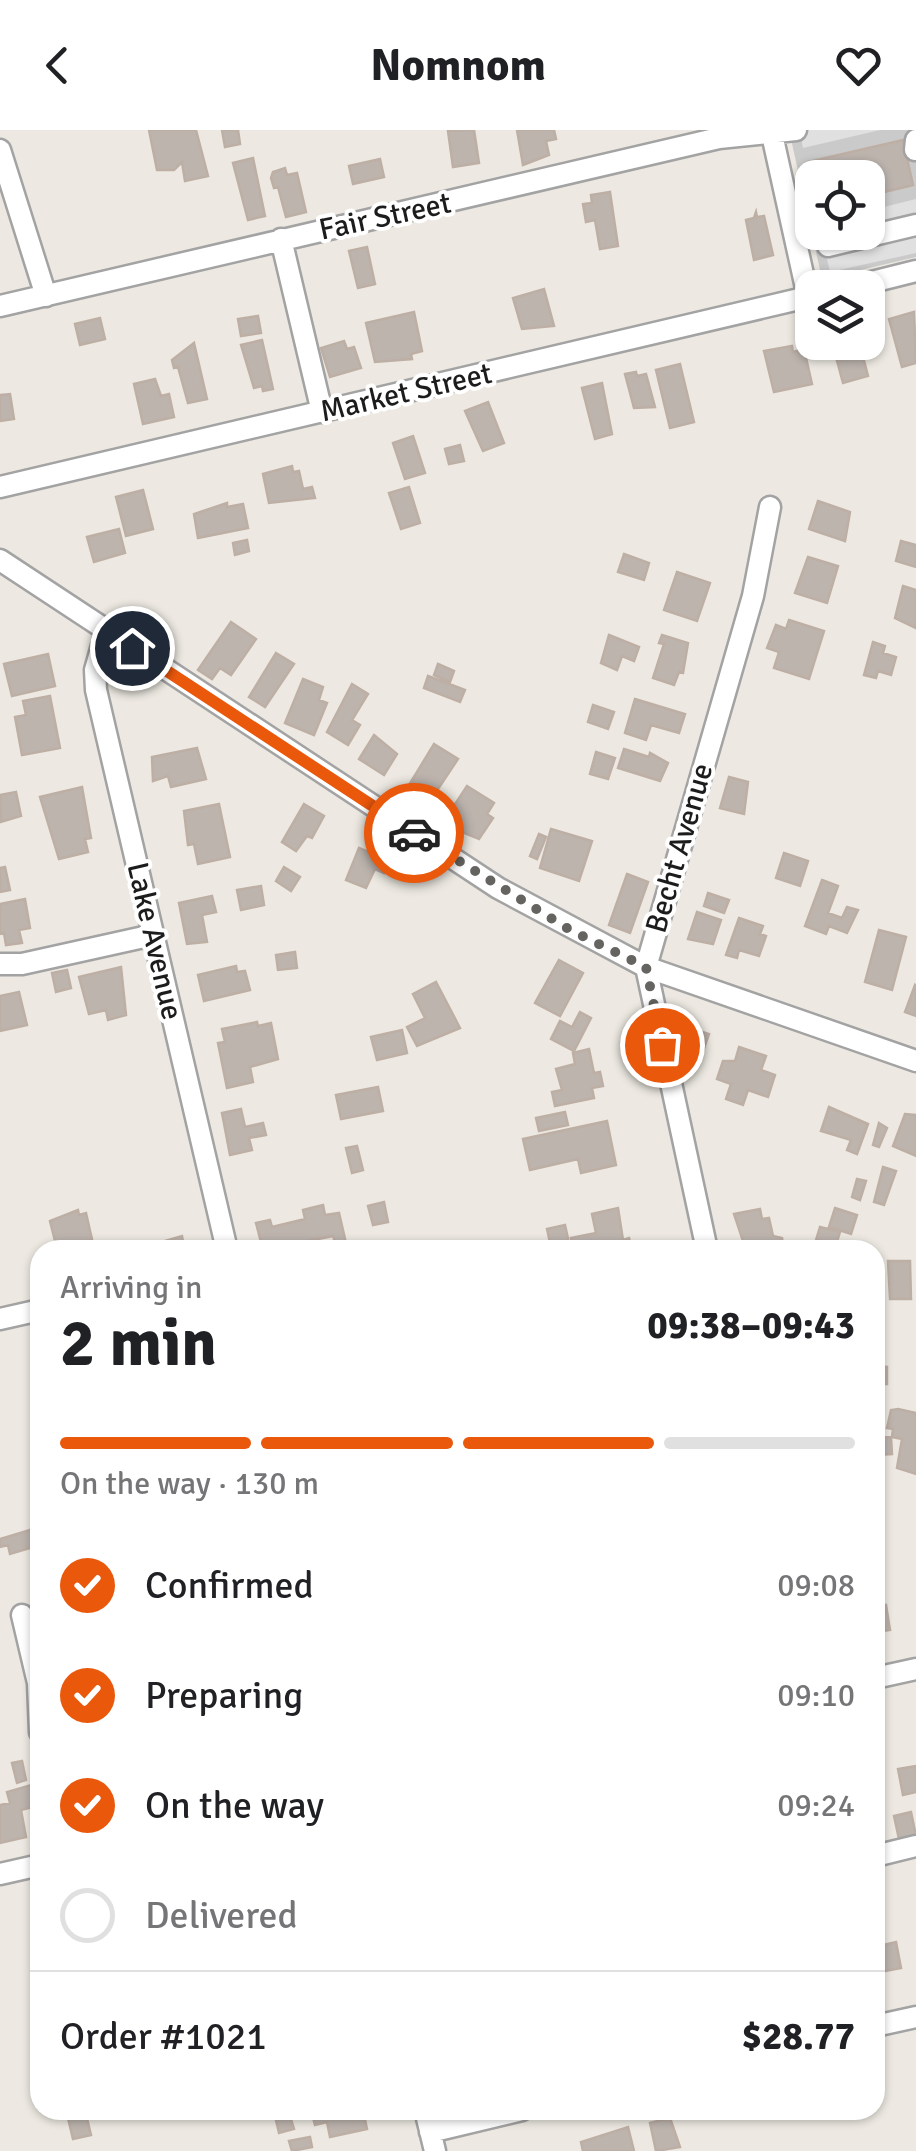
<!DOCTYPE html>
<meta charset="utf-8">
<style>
:root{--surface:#fff;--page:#f6f6f6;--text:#202124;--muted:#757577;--line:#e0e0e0;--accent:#ea580c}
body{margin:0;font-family:Signika,sans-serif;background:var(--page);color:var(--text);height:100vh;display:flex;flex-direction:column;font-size:38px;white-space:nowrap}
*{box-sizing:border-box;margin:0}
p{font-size:32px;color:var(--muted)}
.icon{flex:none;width:55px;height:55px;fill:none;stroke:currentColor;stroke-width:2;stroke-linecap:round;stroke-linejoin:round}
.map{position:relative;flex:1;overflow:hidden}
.side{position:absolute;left:30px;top:1110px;width:855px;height:880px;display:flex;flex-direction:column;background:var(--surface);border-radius:30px;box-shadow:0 2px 8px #0004}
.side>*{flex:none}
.buttons{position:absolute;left:795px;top:30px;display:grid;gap:20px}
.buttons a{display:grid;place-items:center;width:90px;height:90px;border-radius:20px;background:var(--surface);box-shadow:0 2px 8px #0004;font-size:50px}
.pin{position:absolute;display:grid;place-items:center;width:85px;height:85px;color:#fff;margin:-42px;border:5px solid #fff;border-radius:50%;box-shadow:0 2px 10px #0007}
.courier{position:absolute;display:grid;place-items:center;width:100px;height:100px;margin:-50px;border:8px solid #ea580c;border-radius:50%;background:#fff;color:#222;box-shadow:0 2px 12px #0007}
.overview em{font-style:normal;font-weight:800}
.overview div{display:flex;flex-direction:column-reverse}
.overview{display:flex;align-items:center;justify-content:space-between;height:170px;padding:0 30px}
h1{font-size:65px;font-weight:800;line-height:75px}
.bar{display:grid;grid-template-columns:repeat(4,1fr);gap:15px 10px;align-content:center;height:120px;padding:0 30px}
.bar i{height:12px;border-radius:8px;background:var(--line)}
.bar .current{background:var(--accent)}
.bar p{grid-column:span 4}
.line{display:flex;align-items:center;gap:25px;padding:0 30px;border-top:2px solid var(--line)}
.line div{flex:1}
ol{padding:0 30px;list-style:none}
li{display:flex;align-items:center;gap:30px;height:110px}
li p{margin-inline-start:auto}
li .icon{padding:10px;border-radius:50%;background:var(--accent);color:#fff;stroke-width:4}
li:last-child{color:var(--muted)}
li i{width:55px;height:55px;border:5px solid var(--line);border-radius:50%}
header{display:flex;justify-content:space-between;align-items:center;height:130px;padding:0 30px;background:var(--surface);font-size:45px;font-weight:800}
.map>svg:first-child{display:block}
</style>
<header><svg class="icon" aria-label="back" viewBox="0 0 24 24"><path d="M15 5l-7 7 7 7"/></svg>Nomnom<svg class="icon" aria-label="heart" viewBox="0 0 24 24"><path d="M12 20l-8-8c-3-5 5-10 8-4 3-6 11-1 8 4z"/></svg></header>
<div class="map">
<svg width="916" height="2021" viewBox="0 0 916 2021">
<rect width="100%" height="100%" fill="#ede9e2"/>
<path fill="#cacaca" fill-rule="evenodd" d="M789,0H916V127L822,149ZM812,48H868V102H812Z"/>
<path fill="#e0e0e0" d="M799,0H880L803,18Z
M916,69V123L830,142L821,103L868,102V81Z"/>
<path fill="#bdb4ae" stroke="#beafa5" stroke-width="2.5" d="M149,0H196L208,46L185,51L182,32L174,40H157Z
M222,0H238L240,14L225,17Z
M474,0L479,33L453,37L448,1Z
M517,0H554L556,9L546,11L549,25L523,35Z
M903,10L913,55L868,66V48H812V52L808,32Z
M253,28L265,86L248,90L233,33Z
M380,29L384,47L353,54L349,36Z
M285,38L287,45L297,43L306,82L286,87L278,57L274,58L271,48L273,42Z
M610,62L618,116L600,119L595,90L586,92L583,74L592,73L591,65Z
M756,82L757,87L764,86L773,125L754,130L746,90L754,88Z
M367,117L375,154L358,158L349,121Z
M544,159L554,196L522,199L513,168Z
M414,182L422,221L411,224L412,229L375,232L366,193Z
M914,182L916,233L902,237L889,189Z
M258,186L261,203L241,206L238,189Z
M100,188L105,209L80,215L75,194Z
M262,210L273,259L263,261L262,256L254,258L241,215Z
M344,211L347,219L354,217L361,238L330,247L321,218Z
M832,212H859L868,246L843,253Z
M194,213L207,269L188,273L178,237L174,238L172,230Z
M792,216L793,222L804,219L812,254L774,262L764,221Z
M680,234L694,292L670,298L656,240Z
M636,242L637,246L646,244L655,277L634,278L625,244Z
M155,249L161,266L169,264L174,287L143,294L134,254Z
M602,253L612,304L595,309L582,258Z
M10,264L14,289L0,291V265Z
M488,272L504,313L483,321L465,281Z
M413,306L425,343L405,349L393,313Z
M460,315L464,331L449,334L445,319Z
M292,336L293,342L299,341L303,359L312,357L315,368L269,373L263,344Z
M409,357L420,393L401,399L389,363Z
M143,360L153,399L126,406L116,367Z
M818,371L850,382L845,411L809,399Z
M227,373V377L243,374L248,398L198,408L194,384Z
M119,399L125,423L94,432L87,407Z
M247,410L249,421L235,425L233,413Z
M901,411L916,415V437L896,431Z
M624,424L649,433L644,450L618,442Z
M808,427L838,436L827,473L795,463Z
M677,442L710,453L697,491L664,480Z
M903,456L916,460V498L895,488Z
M789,490L824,501L809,549L774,538L779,522L767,518L776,495L786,499Z
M231,492L256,509L231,545L220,538L212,549L198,540Z
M609,505L639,517L634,531L622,526L617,540L601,533Z
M662,505L688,513L683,543L679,542L674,555L653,548L664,514L659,513Z
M873,512L885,516L883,523L896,527L891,545L878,541L876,548L864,545Z
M276,523L294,534L265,577L249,567Z
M48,524L55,556L12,566L4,534Z
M438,534L454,541L450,552L434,545Z
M428,546L465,560L460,572L424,558Z
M303,549L323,557L319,570L327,573L314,605L285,593Z
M352,554L368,564L352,590L360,595L348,615L327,602Z
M50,566L60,618L22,625L15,587L26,585L23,571Z
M635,569L685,584L679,603L651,595L646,610L625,603Z
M593,575L614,582L608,599L588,592Z
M374,605L397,624L384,645L359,629Z
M434,614L458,629L428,674L415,660H406Z
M197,618L206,649L171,657L168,646L153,651L152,627Z
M624,619L649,627L650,623L668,633L660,651L618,638Z
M596,622L615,628L608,649L590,644Z
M729,647L748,652L744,684L720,678Z
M467,656L494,673L487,684L493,688L479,709L447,696L450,691L446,688Z
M82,657L91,708L85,709L88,722L59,729L40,667Z
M16,662L21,686L1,692L0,665Z
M219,674L230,727L198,734L194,714L188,715L184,681Z
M304,674L324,686L312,708L307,706L296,721L282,712Z
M551,699L592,711L579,751L540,738Z
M539,704L546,707L537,729L530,726Z
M359,718L389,731L384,743L375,739L366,758L346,750Z
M784,723L808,731L800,756L776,748Z
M5,737L10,760L0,762V738Z
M284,737L300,747L291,761L276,751Z
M627,744L648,752L630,803L609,795Z
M822,750L838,756L828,783L842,788L847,777L858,780L847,803L829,796L826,804L805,796Z
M261,756L264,775L241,780L237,760Z
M708,763L729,770L724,783L704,776Z
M212,766L216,782L202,785L207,812L187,814L179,773Z
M25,769L30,798L19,800L22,813L6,815L4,803L0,804V774Z
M697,782L721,790L713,814L688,809Z
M739,788L763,796L760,804L766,806L759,826L739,820L737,828L726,825Z
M879,800L906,807L892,860L865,852Z
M295,822L297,838L278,840L276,825Z
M559,830L583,843L560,886L535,873Z
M236,836L237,842L245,841L250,860L204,871L198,845Z
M121,837L126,885L108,890L106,880L89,884L79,847Z
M67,840L71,858L56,862L52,843Z
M436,852L460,898L417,916L407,897L425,888L413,864Z
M915,855L916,856V886L905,882Z
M19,862L27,895L0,901V866Z
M580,882L591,888L574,921L551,909L560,891L572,897Z
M257,892L258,896L271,893L278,929L250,937L253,952L227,958L218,913L225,912L222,899Z
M687,897L709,904L699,932L675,922L678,902L685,904Z
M402,900L407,923L377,930L371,907Z
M739,917L766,926L761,940L775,945L768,967L748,960L743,975L726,969L731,954L717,949L723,931H735Z
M589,919L594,943L600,942L603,956L592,958L594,968L555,976L552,962L562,960L556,939L575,934L573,923Z
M378,957L383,981L341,989L336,965Z
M829,977L868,994L857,1024L847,1020L851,1010L821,1001Z
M241,979L245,997L263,993L266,1005L249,1008L252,1020L230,1025L222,983Z
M565,982L568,995L539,1001L536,988Z
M905,984L916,985V1026L893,1016Z
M607,991L616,1035L581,1043L578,1029L530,1040L523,1009Z
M879,993L887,998L879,1017L873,1015Z
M357,1016L363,1040L352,1043L346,1018Z
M883,1037L896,1041L884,1075L874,1072Z
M857,1049L866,1051L860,1070L852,1067Z
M384,1072L388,1092L373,1095L368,1076Z
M323,1075L325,1085L339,1083L346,1113L336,1115L333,1106L263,1120L256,1093L270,1090L272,1097L305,1089L303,1080Z
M618,1078L623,1110L629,1108L632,1120H574L571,1108L596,1103L592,1084Z
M835,1078L857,1085L851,1104L829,1097Z
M760,1079L762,1089L769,1088L773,1106L782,1108L784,1120H746L734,1084Z
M78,1080L79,1085L86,1083L94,1118L57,1119L50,1091Z
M565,1095L569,1113L551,1117L547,1099Z
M820,1097L840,1102L836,1115L816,1110Z
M182,1106L184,1117L191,1120H134Z
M888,1131H910L911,1169H890Z
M875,1236L887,1237V1254H875Z
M898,1279L916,1283V1344L897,1338L902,1309L892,1307L893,1299L887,1298L891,1280Z
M891,1307L892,1324L875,1325V1308Z
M40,1397V1415L10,1424L8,1415L0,1417V1409Z
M886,1475L890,1500L875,1502V1477Z
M22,1631L26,1650L17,1653L12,1633Z
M916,1636V1662L903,1665L898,1639Z
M38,1653L40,1675L21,1680L26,1707L0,1713V1675L10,1673L7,1662Z
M911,1682L916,1706L899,1709L894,1686Z
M896,1812L901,1838L880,1842L882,1849L875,1851V1817Z
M85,1980L91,2005L73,2009L67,1984Z
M311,1980H363L367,1999L330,2007L327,1992L315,1995Z
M289,1983L294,1999L279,2003L275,1986Z
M670,1988L680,2017L656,2021L650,1993Z
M628,1997L634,2021H583L581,2012Z
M310,2007L312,2017L292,2021L289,2011Z"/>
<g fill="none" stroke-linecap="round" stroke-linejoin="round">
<defs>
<path id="minor" d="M771,0L808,167
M0,20L46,166
M915,20L916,10
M281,109L322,282
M828,116L916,95
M848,158L916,141
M0,176L719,8L796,0
M0,357L812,166
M0,430L498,758L646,837L916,931
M106,502L95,540L96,560L227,1120
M0,834H22L153,805
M707,1120L646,837L753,466L770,377
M0,1189L40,1180
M22,1485L38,1553L40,1602
M875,1548L916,1539
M875,1726L916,1716
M0,1744L40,1735
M875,1896L916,1887
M425,1980L435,2021
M430,2002L522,1980"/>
</defs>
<use href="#minor" stroke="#a3a3a3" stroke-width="25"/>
<use href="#minor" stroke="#fff" stroke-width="20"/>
</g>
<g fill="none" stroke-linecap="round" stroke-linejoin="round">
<path stroke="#656461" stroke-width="10" stroke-dasharray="0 18" d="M414,703L570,800L646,837L662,915"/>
<path stroke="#ea580c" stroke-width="12" d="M132,518L414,703"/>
</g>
<g text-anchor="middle" stroke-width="8" stroke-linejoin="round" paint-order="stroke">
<g font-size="30" fill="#1c1c1c" stroke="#fff">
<text transform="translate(385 86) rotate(-12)" y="10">Fair Street</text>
<text transform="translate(406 262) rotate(-13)" y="10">Market Street</text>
<text transform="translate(679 718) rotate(-74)" y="10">Becht Avenue</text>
<text transform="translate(155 811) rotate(77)" y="10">Lake Avenue</text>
</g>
</g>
</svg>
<div class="buttons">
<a><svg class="icon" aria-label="locate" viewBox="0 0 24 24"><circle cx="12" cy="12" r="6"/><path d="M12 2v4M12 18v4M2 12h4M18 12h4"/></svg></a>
<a><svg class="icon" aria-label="layers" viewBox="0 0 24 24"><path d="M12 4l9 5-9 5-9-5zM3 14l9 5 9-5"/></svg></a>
</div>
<div class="pin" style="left:662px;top:915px;background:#ea580c"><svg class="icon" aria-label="bag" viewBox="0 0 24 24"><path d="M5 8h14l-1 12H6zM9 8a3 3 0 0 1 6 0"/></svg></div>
<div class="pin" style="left:132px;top:518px;background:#1f2937"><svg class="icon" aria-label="home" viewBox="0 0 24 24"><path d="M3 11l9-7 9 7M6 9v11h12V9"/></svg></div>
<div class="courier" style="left:414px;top:703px"><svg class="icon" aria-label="car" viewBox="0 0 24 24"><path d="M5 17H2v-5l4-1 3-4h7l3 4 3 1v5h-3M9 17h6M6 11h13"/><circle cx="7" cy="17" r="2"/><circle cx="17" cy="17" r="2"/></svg></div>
<section class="side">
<div class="overview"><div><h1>2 min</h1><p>Arriving in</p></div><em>09:38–09:43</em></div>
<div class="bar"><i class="current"></i><i class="current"></i><i class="current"></i><i></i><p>On the way · 130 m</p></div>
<ol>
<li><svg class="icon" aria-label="check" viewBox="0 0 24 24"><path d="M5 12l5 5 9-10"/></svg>Confirmed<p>09:08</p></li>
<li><svg class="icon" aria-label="check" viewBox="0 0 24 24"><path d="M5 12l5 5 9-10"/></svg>Preparing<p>09:10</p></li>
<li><svg class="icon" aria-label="check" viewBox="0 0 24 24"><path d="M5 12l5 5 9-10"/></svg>On the way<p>09:24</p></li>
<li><i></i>Delivered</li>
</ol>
<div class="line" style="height:130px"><div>Order #1021</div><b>$28.77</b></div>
</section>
</div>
